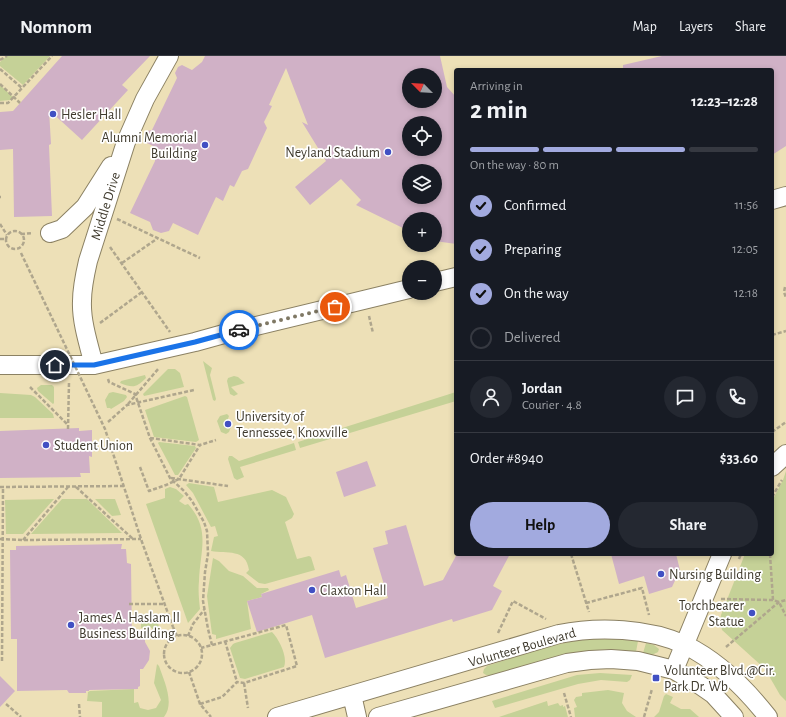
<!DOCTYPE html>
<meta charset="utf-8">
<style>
:root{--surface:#171b24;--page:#242831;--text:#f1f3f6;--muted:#9ea1a6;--line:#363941;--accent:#a2aadf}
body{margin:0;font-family:"Alegreya Sans",sans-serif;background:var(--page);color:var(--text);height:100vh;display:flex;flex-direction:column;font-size:15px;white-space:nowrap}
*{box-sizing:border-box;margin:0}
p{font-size:13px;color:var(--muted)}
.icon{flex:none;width:22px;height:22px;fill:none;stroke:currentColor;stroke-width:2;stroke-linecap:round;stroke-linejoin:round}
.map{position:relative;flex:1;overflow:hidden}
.side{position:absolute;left:454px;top:12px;width:320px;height:488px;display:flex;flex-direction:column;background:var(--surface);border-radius:4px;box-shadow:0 2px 6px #0003}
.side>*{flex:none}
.needle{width:26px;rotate:294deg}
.buttons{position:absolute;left:402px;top:12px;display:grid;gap:8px}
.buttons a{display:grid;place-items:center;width:40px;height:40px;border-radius:50%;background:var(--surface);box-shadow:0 2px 6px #0003;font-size:20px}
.pin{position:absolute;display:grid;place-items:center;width:34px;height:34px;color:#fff;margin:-17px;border:2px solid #fff;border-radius:50%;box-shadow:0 1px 4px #0007}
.courier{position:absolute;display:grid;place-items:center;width:40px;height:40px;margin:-20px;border:3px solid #1a73e8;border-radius:50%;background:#fff;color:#222;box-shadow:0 1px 5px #0007}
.head em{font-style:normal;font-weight:700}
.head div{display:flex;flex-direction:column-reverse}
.head{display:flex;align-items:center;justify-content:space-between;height:68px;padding:0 16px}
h1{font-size:26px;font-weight:700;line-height:30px}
.bar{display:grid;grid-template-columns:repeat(4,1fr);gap:6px 4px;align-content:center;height:48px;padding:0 16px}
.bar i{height:5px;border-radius:3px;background:var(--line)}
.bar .current{background:var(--accent)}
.bar p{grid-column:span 4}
.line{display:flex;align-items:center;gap:10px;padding:0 16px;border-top:1px solid var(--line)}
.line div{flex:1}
.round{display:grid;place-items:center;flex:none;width:42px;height:42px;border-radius:21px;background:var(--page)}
ol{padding:0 16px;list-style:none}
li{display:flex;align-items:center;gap:12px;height:44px}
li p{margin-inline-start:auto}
li .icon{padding:4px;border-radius:50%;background:var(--accent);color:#111;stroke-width:4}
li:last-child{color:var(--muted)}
li i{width:22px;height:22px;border:2px solid var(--line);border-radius:50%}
.action{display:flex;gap:8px;margin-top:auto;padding:8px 16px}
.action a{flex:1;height:46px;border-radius:24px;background:var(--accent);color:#111;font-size:16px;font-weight:700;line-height:46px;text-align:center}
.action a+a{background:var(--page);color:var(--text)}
header{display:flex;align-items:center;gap:24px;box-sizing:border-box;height:56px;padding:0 20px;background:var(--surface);border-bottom:1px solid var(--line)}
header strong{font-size:19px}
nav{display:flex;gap:22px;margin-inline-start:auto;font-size:14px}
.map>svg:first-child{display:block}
</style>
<header>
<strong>Nomnom</strong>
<nav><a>Map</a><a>Layers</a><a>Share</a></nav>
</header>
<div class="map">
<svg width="786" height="661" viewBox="0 0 786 661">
<rect width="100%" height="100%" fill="#f5eac9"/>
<path fill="#ede0b7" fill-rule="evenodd" d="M0,0H786V661H0ZM456,14H772V498H456ZM409,19H435V45H409ZM409,67H435V93H409ZM409,115H435V141H409ZM409,163H435V189H409ZM409,211H435V237H409Z"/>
<path fill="#c5d197" d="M7,0H50L23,29L0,10V6Z
M0,29L13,41L10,44L0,45Z
M203,305L212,312L210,319L216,343L215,345L213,344Z
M168,313H175L180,317L184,331L144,340L143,338Z
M145,319L146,322C136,332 133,332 120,327L121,325Z
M234,320L238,321L245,327L231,331L238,338L234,340L230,338L227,325L228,322Z
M41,329H52L54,331V347L53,348L38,335L37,332Z
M113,336L126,339L127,341L124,345L111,353L110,352H107L105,344L109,337Z
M456,336V345L300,392L298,386Z
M0,337L31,339L35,341L53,358L54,362H0Z
M185,340L187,341L199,384L196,386L154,381L145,354Z
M227,358L229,360L226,368H232L229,376L226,378L221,376L217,365L220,360Z
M159,386L195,390L196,392L178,419H175L158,387Z
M294,387L296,394L240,411L244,421L237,424L234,422L228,403L229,400H232L239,405Z
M786,415V645L780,639L765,613L722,574L720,566L721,559L745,498H772V445L783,424Z
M189,427L214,431L218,446L272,434L286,441L294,458L292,462L285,466L297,503L309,500L311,501L315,514L265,528L259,527L246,517L249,514C246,492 227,498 211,495L214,481L218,480L215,470L211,471L193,437L186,429Z
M170,431L176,433L184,440L179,445L185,449L188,448C211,474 200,494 199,525C198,534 199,544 200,553L188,567L146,448L165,442V433Z
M54,443L23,478H6L5,444Z
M62,443H87L122,477L31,478Z
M95,443H115L121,459L112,460Z
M213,502L219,505L229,515L243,520L257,532H268L269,534L261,538L262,541L247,545L251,573L216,583V579L212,578L207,540Z
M141,558H155L162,580L157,582L152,572L147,571L141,572Z
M272,576C279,583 288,601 284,611L245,623L240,622L230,592L233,588L235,587Z
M601,582L638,585L636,596L610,593L576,596L491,619H486L483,617L484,613L487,610C524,598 562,584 601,582Z
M646,587L654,589L659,593L658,596L652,599L643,597Z
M157,608L159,610C164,625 175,647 164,661H102V646L87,645L88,636L90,635L134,633V647L138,646L140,652L148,654L156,652L161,644L154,627Z
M600,617L632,619L630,624L627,626L601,624L578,628L495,652L492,645L577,619Z
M608,634L624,637L622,647L627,655L636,661H575L574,652L577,651L574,644L576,641L582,640V637Z
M666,638L673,641L670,647L681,653H690L699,661H654L659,656L664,640Z
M547,645L548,650L558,647L560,650L563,649V651L565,650L568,661H499Z"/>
<path fill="#d0b1c6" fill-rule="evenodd" d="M62,0H150L122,29L128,34L82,84L49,54L51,88L49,89L52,160L14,161L13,93L0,94V56L13,55Z
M205,0H440L447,31L456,41V188L435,185V163H409V175L356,149L361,144L341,123L310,149L295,131L326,105L302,66L308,69L286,12L269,49L272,50L264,66L267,72L248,113L242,115L234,131L230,129L223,145L216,141L198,179L173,167L169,175L161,177L153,174L150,166L130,157L155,105V91L145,86L144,81L147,75L152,74L177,22L175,17L178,11L182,9L192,14L202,6ZM409,19H435V45H409ZM409,67H435V93H409ZM409,115H435V141H409Z
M662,0H786V90L772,99V14H623V9Z
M79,372V375L92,374V401L89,400L90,417H80L81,421L0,422V375Z
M367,405L376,430L344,441L336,416Z
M406,469L424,530L443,524L457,498H510L493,530L502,535L492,554L453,566L452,563L325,602L312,559L257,576L247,545L262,541L261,538L339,514L341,521L346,519L356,552L388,542L373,492L388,488L385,475Z
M122,488L121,493H126L127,507L131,508L132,583L145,582V586L150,595L149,604L143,613H140V630L138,631V633L89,634V635H86V637H69L67,634L17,635V583H11L10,494H16V490Z
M611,498H676L680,514L672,531L649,538L644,520L619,528Z
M0,620L15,635L0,651Z"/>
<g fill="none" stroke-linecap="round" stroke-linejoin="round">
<defs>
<path id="minor" d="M772,144L786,140
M50,177L62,173L85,151L111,110
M435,226L456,221
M0,309H94L195,286L231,276L409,233
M94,309C89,290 81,265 82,245C82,231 85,218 88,205L126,86L145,43L169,0
M772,411L786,398
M674,614L722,498
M352,639L357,661
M277,661L559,578C598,570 649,572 685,589C718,605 746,633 768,661
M378,661L567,607L590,604L611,603L638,605L674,614L700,629L713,638L734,661"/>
</defs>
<use href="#minor" stroke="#8b8163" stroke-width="20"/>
<path stroke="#afa68d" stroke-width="2.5" stroke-dasharray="4 2" stroke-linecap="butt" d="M0,4L7,0
M0,13L22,32
M0,47H8L52,0
M0,141H1
M117,163L200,202
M0,168L7,179
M6 184a9 9 0 1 1 18 0a9 9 0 1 1-18 0Z
M21,178L33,177
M0,183H5
M110,191L170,276
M122,207L158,182
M785,231L784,236L786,242
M369,260L373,277
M100,267L142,236
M772,279L786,275
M108,323L109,326L135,338L150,382L170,422L184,435L192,445L204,466L207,475L208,498L205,516L203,545L208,573L212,589
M30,331L68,369
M128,348L159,312
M108,366L127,349L194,334
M68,373L69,326
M772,376L786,366
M150,382L200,389L216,384
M140,411L149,435L166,429L179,423L200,389
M171,422L228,430
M0,431L124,430
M76,431L133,483
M772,441L782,424
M0,483L23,484L141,483
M23,484L68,431
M571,498L589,556
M770,498L773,544
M739,503L741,498
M721,543L773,544L779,546L786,560
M586,547L642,532L649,559
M129,548H165
M173,571L177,580
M498,577L513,545L546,563
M164 598a19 19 0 1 1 38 0a19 19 0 1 1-38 0Z
M188,580L193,568L204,554
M225,585L237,626
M726,591L779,546L786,544
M2,605L3,431
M189,616L200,648L211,661
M244,627L248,652
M564,637L571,661
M6,648L21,661
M79,648L80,661
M200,648L222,641L237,626L244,627L297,610L286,569L201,592
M644,661L652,633"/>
<use href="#minor" stroke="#fff" stroke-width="18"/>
<path stroke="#afa68d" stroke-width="2.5" stroke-dasharray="4 2" stroke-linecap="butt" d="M0,28L20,47
M21,197L105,373L142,486L173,571"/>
</g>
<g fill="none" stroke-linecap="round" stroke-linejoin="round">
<path stroke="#7f7864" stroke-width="4" stroke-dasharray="0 7.2" d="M239,274L335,251"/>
<path stroke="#1a73e8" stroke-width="5" d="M55,309H94L195,286L239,274"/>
</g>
<g fill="#4150c3" stroke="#fff" stroke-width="1.5">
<circle cx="53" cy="58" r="4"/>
<circle cx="205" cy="89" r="4"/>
<circle cx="388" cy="96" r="4"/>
<circle cx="228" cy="368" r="4"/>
<circle cx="46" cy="389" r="4"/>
<circle cx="661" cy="518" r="4"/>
<circle cx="312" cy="534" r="4"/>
<circle cx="752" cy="557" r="4"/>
<circle cx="71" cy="569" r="4"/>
<rect x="652" y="618" width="8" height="8" rx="2"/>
</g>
<g text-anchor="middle" stroke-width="3.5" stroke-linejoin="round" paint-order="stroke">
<g font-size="14" fill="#3f3a2d" stroke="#fff" text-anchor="start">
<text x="61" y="63">Hesler Hall</text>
<text x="197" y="86" text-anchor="end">Alumni Memorial<tspan x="197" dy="16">Building</tspan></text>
<text x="380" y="101" text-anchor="end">Neyland Stadium</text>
<text x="236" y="365">University of<tspan x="236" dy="16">Tennessee, Knoxville</tspan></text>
<text x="54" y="394">Student Union</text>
<text x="669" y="523">Nursing Building</text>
<text x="320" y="539">Claxton Hall</text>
<text x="744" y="554" text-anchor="end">Torchbearer<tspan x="744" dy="16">Statue</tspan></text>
<text x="79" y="566">James A. Haslam II<tspan x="79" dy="16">Business Building</tspan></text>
<text x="664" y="619">Volunteer Blvd.@Cir.<tspan x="664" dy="16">Park Dr. Wb</tspan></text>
</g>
<g font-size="14" fill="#3f3a2d" stroke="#fff">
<text transform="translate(105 150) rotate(-73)" y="5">Middle Drive</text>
<text transform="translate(522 591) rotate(-16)" y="5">Volunteer Boulevard</text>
</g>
</g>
</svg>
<div class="buttons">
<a><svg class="needle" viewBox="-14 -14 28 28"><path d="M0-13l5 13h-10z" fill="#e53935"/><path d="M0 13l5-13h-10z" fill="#9ea1a6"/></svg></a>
<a><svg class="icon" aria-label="locate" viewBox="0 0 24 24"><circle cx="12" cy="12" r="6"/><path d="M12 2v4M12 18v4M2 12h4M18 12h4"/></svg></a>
<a><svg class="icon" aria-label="layers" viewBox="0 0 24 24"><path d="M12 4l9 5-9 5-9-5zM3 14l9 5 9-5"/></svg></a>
<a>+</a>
<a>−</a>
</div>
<div class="pin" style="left:335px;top:251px;background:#ea580c"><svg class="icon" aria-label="bag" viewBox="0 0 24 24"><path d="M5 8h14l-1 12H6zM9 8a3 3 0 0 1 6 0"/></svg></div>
<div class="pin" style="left:55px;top:309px;background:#1f2937"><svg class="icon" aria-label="home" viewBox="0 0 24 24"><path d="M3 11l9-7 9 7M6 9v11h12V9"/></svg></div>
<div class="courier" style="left:239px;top:274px"><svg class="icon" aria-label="car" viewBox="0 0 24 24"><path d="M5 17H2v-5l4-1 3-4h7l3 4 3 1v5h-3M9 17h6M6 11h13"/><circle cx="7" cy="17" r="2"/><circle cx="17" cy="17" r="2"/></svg></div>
<section class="side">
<div class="head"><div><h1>2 min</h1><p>Arriving in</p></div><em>12:23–12:28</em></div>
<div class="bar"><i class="current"></i><i class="current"></i><i class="current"></i><i></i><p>On the way · 80 m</p></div>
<ol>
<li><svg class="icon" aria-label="check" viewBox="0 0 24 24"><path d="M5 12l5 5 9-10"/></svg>Confirmed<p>11:56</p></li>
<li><svg class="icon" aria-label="check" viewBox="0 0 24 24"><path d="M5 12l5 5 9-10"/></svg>Preparing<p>12:05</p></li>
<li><svg class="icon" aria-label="check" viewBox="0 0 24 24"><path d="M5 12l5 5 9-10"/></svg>On the way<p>12:18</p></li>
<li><i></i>Delivered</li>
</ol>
<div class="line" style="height:72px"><a class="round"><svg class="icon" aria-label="person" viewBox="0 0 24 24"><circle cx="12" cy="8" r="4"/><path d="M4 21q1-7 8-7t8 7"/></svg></a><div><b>Jordan</b><p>Courier · 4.8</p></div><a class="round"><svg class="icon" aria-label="chat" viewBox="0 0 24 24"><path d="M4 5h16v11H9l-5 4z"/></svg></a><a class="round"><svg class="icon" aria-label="phone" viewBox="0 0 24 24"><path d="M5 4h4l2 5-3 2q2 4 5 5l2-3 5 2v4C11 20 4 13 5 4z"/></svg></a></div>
<div class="line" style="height:52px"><div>Order #8940</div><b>$33.60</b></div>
<div class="action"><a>Help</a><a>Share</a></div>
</section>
</div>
